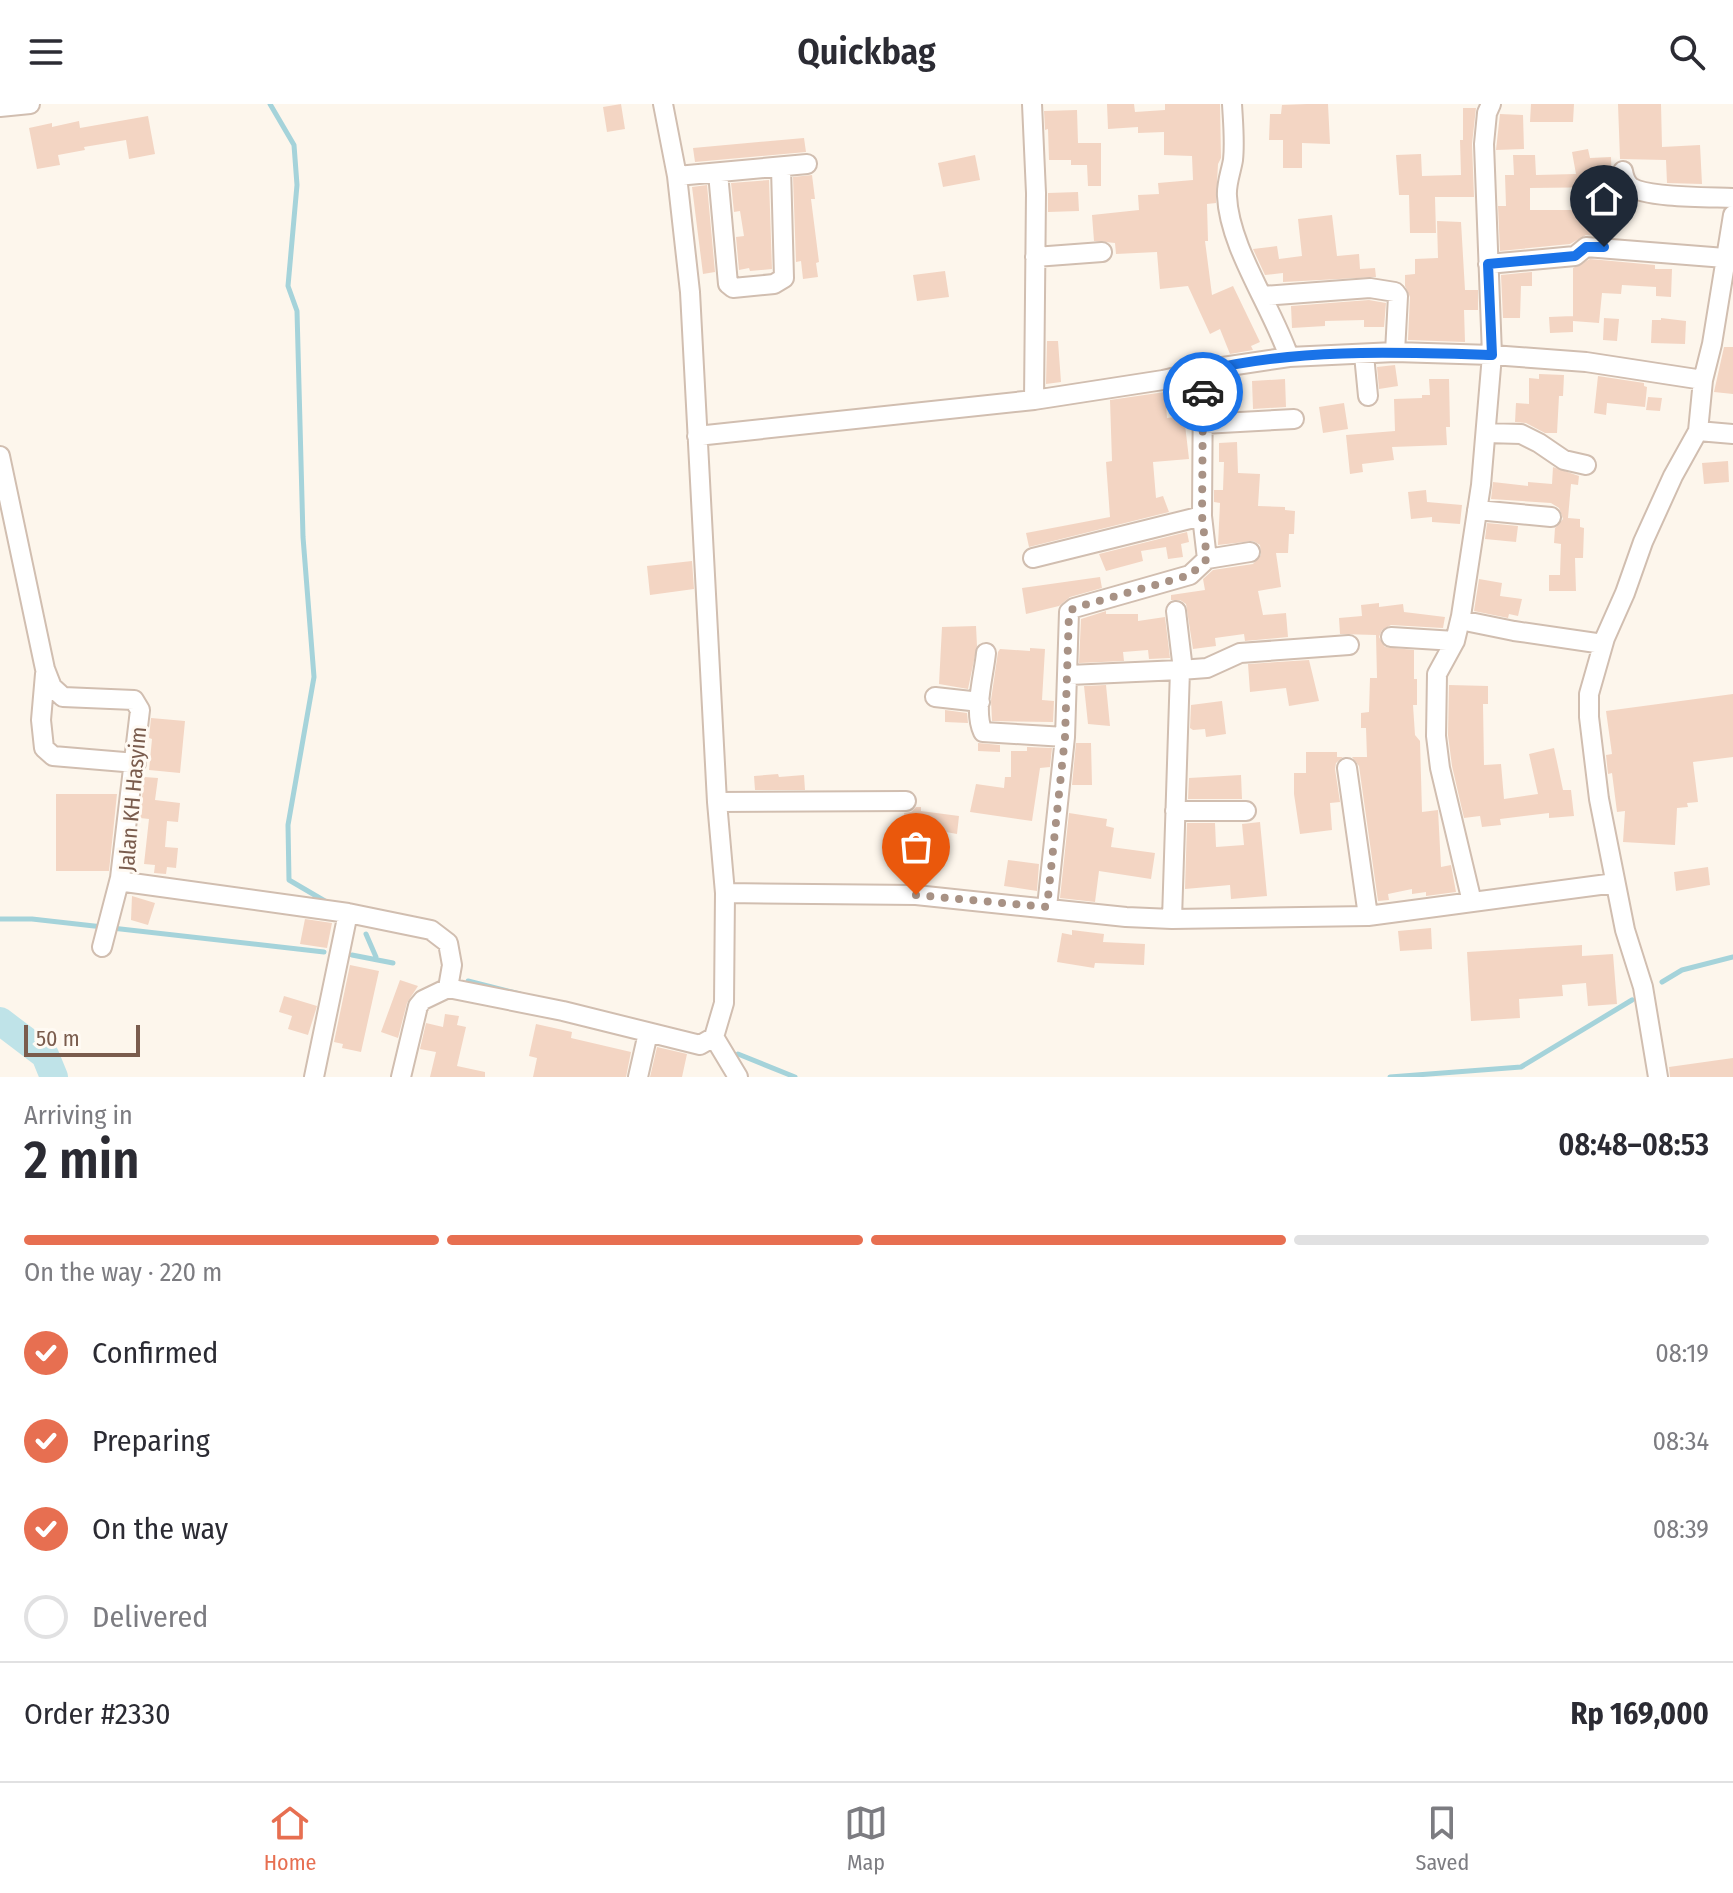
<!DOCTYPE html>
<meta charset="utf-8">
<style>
:root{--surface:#fff;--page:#f2f2f3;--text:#2b2b33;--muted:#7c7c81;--line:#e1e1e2;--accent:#e76f51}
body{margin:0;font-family:"Fira Sans Condensed",sans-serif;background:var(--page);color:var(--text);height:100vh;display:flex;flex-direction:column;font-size:30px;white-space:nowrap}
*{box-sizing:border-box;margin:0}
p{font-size:26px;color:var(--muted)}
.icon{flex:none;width:44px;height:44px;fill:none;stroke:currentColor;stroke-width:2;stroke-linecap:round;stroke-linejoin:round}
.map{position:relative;height:973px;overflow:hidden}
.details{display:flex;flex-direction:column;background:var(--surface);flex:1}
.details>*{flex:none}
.scale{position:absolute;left:24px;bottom:20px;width:116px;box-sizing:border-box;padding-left:8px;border:4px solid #7a5c4d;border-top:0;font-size:22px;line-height:28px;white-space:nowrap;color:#7a5c4d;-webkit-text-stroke:6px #fffaf3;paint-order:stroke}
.pin{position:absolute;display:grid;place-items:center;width:68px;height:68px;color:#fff;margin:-82px -34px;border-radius:50% 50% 50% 0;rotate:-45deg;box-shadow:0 0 8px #0007}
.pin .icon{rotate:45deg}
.courier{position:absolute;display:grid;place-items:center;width:80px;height:80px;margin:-40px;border:6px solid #1a73e8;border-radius:50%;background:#fff;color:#222;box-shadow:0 2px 10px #0007}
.head em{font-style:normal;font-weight:600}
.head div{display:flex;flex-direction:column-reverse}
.head{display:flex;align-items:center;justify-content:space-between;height:136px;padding:0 24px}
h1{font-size:52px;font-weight:600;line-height:60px}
.bar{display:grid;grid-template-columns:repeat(4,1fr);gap:12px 8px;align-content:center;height:96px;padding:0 24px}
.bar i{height:10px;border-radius:6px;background:var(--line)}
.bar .active{background:var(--accent)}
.bar p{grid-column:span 4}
.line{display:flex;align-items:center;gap:20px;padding:0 24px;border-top:2px solid var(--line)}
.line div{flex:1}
ol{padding:0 24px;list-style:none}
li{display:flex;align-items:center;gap:24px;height:88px}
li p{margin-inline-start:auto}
li .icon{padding:8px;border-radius:50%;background:var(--accent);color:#fff;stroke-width:4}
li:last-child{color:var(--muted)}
li i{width:44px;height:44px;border:4px solid var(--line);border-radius:50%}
header{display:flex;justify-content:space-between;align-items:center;height:104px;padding:0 24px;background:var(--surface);font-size:36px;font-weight:600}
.tab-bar{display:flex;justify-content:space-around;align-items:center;height:112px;border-top:2px solid var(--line);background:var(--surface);font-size:22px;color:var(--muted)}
.tab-bar a{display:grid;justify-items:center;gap:4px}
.tab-bar .active{color:var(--accent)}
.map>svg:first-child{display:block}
</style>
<header><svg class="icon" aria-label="menu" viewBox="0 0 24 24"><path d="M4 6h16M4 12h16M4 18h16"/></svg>Quickbag<svg class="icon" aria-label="search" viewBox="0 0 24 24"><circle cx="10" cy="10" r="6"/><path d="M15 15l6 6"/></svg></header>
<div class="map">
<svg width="1733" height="973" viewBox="0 0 1733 973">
<rect width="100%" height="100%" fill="#fdf6ec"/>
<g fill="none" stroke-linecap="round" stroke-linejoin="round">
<path stroke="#a5d3da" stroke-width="5" d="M270,0L294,41L297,81L288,182L297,207L303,433L314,573L288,721L289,776L330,800
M0,815H32L324,848
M366,830L376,853
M352,851L393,859
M468,877L520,890
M1662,878L1682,866L1733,853
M738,950L795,973
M1390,973L1521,963L1632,896"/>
<path stroke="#bfe3e8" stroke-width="28" d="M0,917L45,951L54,973"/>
</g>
<path fill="#f3d5c3" d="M621,0L625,25L607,28L603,3Z
M1107,0H1134L1135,8L1165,6V0H1220L1221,54L1218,60L1216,99L1207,100L1208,137H1205L1212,191L1233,182L1260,238L1251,242L1253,246L1230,250L1220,225L1210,230L1188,182L1160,185L1157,148L1116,150L1115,139L1094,137L1092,111L1139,106L1138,91L1159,90L1158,79L1193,76L1192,52L1164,51V28L1138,29V23L1108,25Z
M1307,0H1328L1330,40L1302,39V64H1283V36H1269L1270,10H1281L1282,1Z
M1531,0H1574L1573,18H1530Z
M1618,0H1661L1662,43L1700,41L1702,80L1667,79L1666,56L1620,55Z
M1463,4H1476L1472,40L1474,93H1435L1436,129H1410L1409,91H1399L1396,51L1421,50L1422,72L1461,71L1460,36H1463Z
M1077,6L1078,39H1101V82H1088L1087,61H1071V56H1049L1048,25L1045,26L1044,7Z
M1500,10L1523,11L1524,45L1496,46Z
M148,12L155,50L129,55L126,36L84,43L85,46L58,51L60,61L37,65L29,24L52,19V23L79,17L80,24Z
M804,34L806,48L695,58L693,44Z
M1588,45L1590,54L1611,53L1612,83L1530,84V106H1607V133L1586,131L1570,140L1500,147L1498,102H1506L1505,71H1514L1513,51H1535L1536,71L1576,70L1572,48Z
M975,51L980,76L943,83L938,59Z
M812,71L815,95H811L819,158L816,159L818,173L803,175L801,157L796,158L793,73Z
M769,76L772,165L750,167L749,164L739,166L736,133L744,132L740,107L734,108L731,79Z
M707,81L715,168L703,170L692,83Z
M1078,88L1079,107L1048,108V89Z
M1332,111L1337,152L1359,150L1360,165L1375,164L1376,173L1283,178V169L1265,171L1253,145L1277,142L1279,155L1302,152L1298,115Z
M1437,117L1461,118L1465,186H1478V206H1464L1465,238L1408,236L1410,193L1405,182V171L1415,170V155L1438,154Z
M1590,155L1655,161V165H1672L1671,193L1656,192V183L1622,181L1621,190L1602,189L1599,219L1573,217V164Z
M945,167L949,193L917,197L913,171Z
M1532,168V182H1521L1520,214H1503L1501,171Z
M1369,196L1386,199L1384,223H1364V216L1325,217V222L1292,224L1291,202Z
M1573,212V228L1550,229L1549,213Z
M1604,214L1619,215L1617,237L1603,236Z
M1661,214L1686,217L1685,240L1651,239L1652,216H1661Z
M1047,237H1058L1061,278L1046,280Z
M1724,243H1733V290L1714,288Z
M1395,261L1398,282L1379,285L1377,263Z
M1539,270L1564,271L1563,292H1559L1557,329H1545L1526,319L1515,318L1516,299L1529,300V274L1539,275Z
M1598,272L1644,279V282L1647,283L1645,303L1607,299L1606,311L1594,309Z
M1285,275L1286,303L1253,305L1252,277Z
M1429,275H1449L1450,323H1446L1447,341L1392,343L1394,356L1362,360L1363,368L1350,370L1346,331L1395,327L1394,295L1422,294V291H1430Z
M1165,288L1167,314L1184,312L1189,355L1153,358L1156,394L1163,392L1169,408L1029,443L1026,429L1110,413L1106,358L1112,357L1110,296Z
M1648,293L1662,294L1660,307L1646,306Z
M1344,299L1348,325L1323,329L1319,303Z
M1237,338L1238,369L1260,370L1258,402L1285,403V406L1295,407L1294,430H1289L1288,449H1276L1281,483L1258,487L1263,511L1286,509L1288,533L1245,537L1244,530L1215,534L1216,542L1193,545L1186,500L1180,496H1171V491L1205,486L1203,475L1213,466L1253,460L1261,451L1260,441L1253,437L1218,441L1220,399L1214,398V386H1223L1224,358H1219V339Z
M1728,357L1729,378L1704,380L1702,359Z
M1553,363L1579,372L1578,381L1571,380L1568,414L1580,415V423L1584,424L1583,454H1575L1576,487H1549V471H1560L1561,440L1554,439L1555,424L1563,415L1559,404L1551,399L1491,395L1493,378L1528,382V378L1552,380Z
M1426,386L1427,398L1462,401L1460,420L1432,418V413L1411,415L1408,388Z
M1487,419L1518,422L1516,438L1485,435Z
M1187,428L1189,438L1181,440L1183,453L1168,455L1166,443L1141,447L1143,457L1106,467L1099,450Z
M692,457L694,485L650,491L647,462Z
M1100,473L1102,484L1070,493L1059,502L1026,510L1022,484Z
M1479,475L1502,479L1500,492L1522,495L1518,512L1509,510L1508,514L1474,507Z
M1379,499V503L1403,500L1404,508L1445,513L1443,524L1391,521L1382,526L1379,533L1385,543L1414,546V575H1417V601H1413L1415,631L1420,637L1422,708L1438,706L1441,763L1451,761L1456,788L1426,792V788L1412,790V785L1388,790L1389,796L1378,797L1359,662L1352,653H1367L1366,624H1361V609L1369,608L1370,574H1377L1376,531L1340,530L1339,514L1362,512L1361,501Z
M1106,507V510H1138V517L1165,513L1170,554L1149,555L1148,546L1123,548L1124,557L1079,559L1081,515Z
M976,522L977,542L968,585L939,580L942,523Z
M1030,544L1045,545L1042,596L1054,597L1053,618L992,617L991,596L998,548L1000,545L1030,547Z
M1309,556L1319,597L1289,602L1286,584L1250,588L1248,560Z
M1106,581L1110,622L1088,620L1084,582Z
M1449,581L1488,582V600H1483L1484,661L1501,660L1504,695L1538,690L1529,650L1554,644L1563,686H1571L1574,712L1549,714V709L1500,715L1501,721L1482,723L1480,712L1464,714L1452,662L1448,631Z
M1733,590V653L1693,658L1698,698L1687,699L1688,703L1677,704L1675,741L1623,738L1625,707L1617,708L1612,669L1608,670L1606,651L1612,650L1606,607Z
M1222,597L1226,630L1206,633L1205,625L1193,626L1190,624L1191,601Z
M945,606L967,609L968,619L945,618Z
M151,614L185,617L180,669L149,666L152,635L149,634Z
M978,639L1000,641V648L978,647Z
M1076,639H1091L1092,681H1072Z
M1027,643L1052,644L1050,663L1040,664L1032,717L970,708L976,680L1004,684L1005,673H1011V647H1027Z
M1306,648H1337V653H1343L1336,659L1335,665L1340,698L1330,699L1332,726L1300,730L1294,690V669H1306Z
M778,670L779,673L804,671L805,686H755L754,672Z
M1241,671L1242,695H1188L1189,674Z
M144,673L158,674L155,696L180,699L178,718L167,717L165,743L178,744L176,764L167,763L166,770L154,769L155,761L144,760L149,715L140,714Z
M56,690H117L109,767H56Z
M916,703H921V707L959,712L957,730L935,726L938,765L928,766L929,777H924V780L906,779L904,741H907L904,709L911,708Z
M1069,709L1107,715L1106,722L1114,724L1111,743L1155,749L1151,775L1099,767L1095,798L1060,794Z
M1260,718L1267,792L1231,795L1230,781L1185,785L1187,719H1215L1216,743L1244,741L1242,720Z
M1008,756L1039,760L1037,787L1004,782Z
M1708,763L1710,781L1676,787L1674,768Z
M132,792L155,799L148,821L131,816Z
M305,815L332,819L327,844L300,840Z
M1431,824L1432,845L1400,847L1398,827Z
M1072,826L1104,830L1103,838L1145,840L1144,861L1095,859L1094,864L1057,858L1062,829L1072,831Z
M1582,841V852L1613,850L1617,900L1588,902L1586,879L1562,881L1563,892L1519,895L1520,914L1471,917L1467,848Z
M350,861L379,867L361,948L342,944L343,940L334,938Z
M400,876L418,882L407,899L398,934L381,928Z
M284,892L317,902L308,931L288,925L292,912L279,908Z
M445,910L459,912L457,921L466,923L457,962L485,968V973H430L436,948L420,945L426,919L443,923Z
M536,920L572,928L571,934L631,948L626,973H533L537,954L529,952Z
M657,943L687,950L682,973H650Z
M1733,954V973H1670L1669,963Z"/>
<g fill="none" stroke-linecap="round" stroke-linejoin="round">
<defs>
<path id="minor" d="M1032,0L1036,89L1034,296L1163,276L1216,264L1289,253L1395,248L1492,251L1586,258L1703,276
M1232,0C1233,18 1235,38 1233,56C1231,68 1226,80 1227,92C1229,143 1272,203 1289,253
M0,3L30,0
M1623,67C1624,73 1626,79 1631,83C1647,94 1711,93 1733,94
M718,69L728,180L733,184L774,180L784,174L781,64
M677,72L807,60
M1035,153L1102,148
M1488,160L1575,152L1586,143L1725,154
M1262,192L1370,184L1395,188L1398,192L1395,248
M1364,251L1368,292
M1203,267L1202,412L1207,455L1250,448
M1203,320L1294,315
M1698,327L1733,330
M1486,329L1521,330L1539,339L1564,356L1586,361
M697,332L1034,296
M0,352L45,565L52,583L63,593L134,596L140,606L120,774L102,843
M1477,406L1551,413
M1033,454L1202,412
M1176,507L1183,566
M1460,516L1514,527L1603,540
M1391,533L1455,537
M986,549C984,571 973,607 983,628L1065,633
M1180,566L1207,564L1240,549L1349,541
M45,570L41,616L44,644L53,652L136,659
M1069,571L1180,566L1172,815
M935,593L980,598
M1347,664L1368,812
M717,698L906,697
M1175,707H1246
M120,774L125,778L348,809L431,826L448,839L452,861L448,884
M725,789L916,791L1126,813L1172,815L1368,812L1615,779
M1472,798L1440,664L1436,632L1437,570L1455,537L1461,512L1481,381L1492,251L1484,40L1487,9L1491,0
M1047,803L1065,633L1069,508L1074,504L1190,471L1207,455
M448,884L563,907L700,941L714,933L724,899L725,789L717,698L690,188L677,72L663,0
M714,933L738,973
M314,973L348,809
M401,973L418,902L423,896L448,884
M638,973L648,929
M1658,973L1643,883L1625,826L1599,695L1589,613V590L1605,534L1625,489L1643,438L1673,372L1698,327L1703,276L1712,240L1733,111"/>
</defs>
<use href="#minor" stroke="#d1beb0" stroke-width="22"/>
<use href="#minor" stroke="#fff" stroke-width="18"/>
</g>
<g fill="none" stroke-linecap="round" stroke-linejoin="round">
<path stroke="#a89285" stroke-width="8" stroke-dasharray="0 14.4" d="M916,791L1047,803L1065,633L1069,508L1074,504L1190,471L1207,455L1202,412L1203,288"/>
<path stroke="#1a73e8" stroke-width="10" d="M1203,288V267C1297,244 1397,248 1492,251L1488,160L1575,152L1586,143H1604"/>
</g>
<g text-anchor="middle" stroke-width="6" stroke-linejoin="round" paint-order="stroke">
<g font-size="22" fill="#7a5c4d" stroke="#fffaf3">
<text transform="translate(132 695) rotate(-85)" y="8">Jalan KH Hasyim</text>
</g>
</g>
</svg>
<div class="scale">50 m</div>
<div class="pin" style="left:916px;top:791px;background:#ea580c"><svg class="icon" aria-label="bag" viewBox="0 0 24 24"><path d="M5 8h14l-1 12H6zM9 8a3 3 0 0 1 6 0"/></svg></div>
<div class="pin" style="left:1604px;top:143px;background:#1f2937"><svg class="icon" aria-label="home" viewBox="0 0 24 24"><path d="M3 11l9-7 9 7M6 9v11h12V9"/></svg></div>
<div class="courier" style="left:1203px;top:288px"><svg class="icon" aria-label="car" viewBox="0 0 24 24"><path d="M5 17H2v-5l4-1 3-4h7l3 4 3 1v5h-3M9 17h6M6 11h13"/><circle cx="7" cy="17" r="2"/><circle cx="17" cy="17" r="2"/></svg></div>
</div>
<section class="details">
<div class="head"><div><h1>2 min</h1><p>Arriving in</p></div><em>08:48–08:53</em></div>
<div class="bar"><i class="active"></i><i class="active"></i><i class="active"></i><i></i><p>On the way · 220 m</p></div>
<ol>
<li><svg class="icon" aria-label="check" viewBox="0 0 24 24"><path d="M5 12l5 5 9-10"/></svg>Confirmed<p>08:19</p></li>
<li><svg class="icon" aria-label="check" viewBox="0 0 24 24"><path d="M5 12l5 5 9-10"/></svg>Preparing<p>08:34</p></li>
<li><svg class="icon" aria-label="check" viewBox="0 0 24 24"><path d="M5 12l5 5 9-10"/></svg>On the way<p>08:39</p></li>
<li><i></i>Delivered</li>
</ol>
<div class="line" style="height:104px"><div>Order #2330</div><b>Rp 169,000</b></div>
</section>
<nav class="tab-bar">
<a class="active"><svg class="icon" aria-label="home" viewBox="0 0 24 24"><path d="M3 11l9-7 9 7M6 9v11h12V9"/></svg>Home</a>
<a><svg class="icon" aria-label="map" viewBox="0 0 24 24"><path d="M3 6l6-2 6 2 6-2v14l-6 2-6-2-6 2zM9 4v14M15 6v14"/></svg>Map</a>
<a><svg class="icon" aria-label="saved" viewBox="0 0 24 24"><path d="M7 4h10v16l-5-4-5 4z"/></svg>Saved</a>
</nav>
